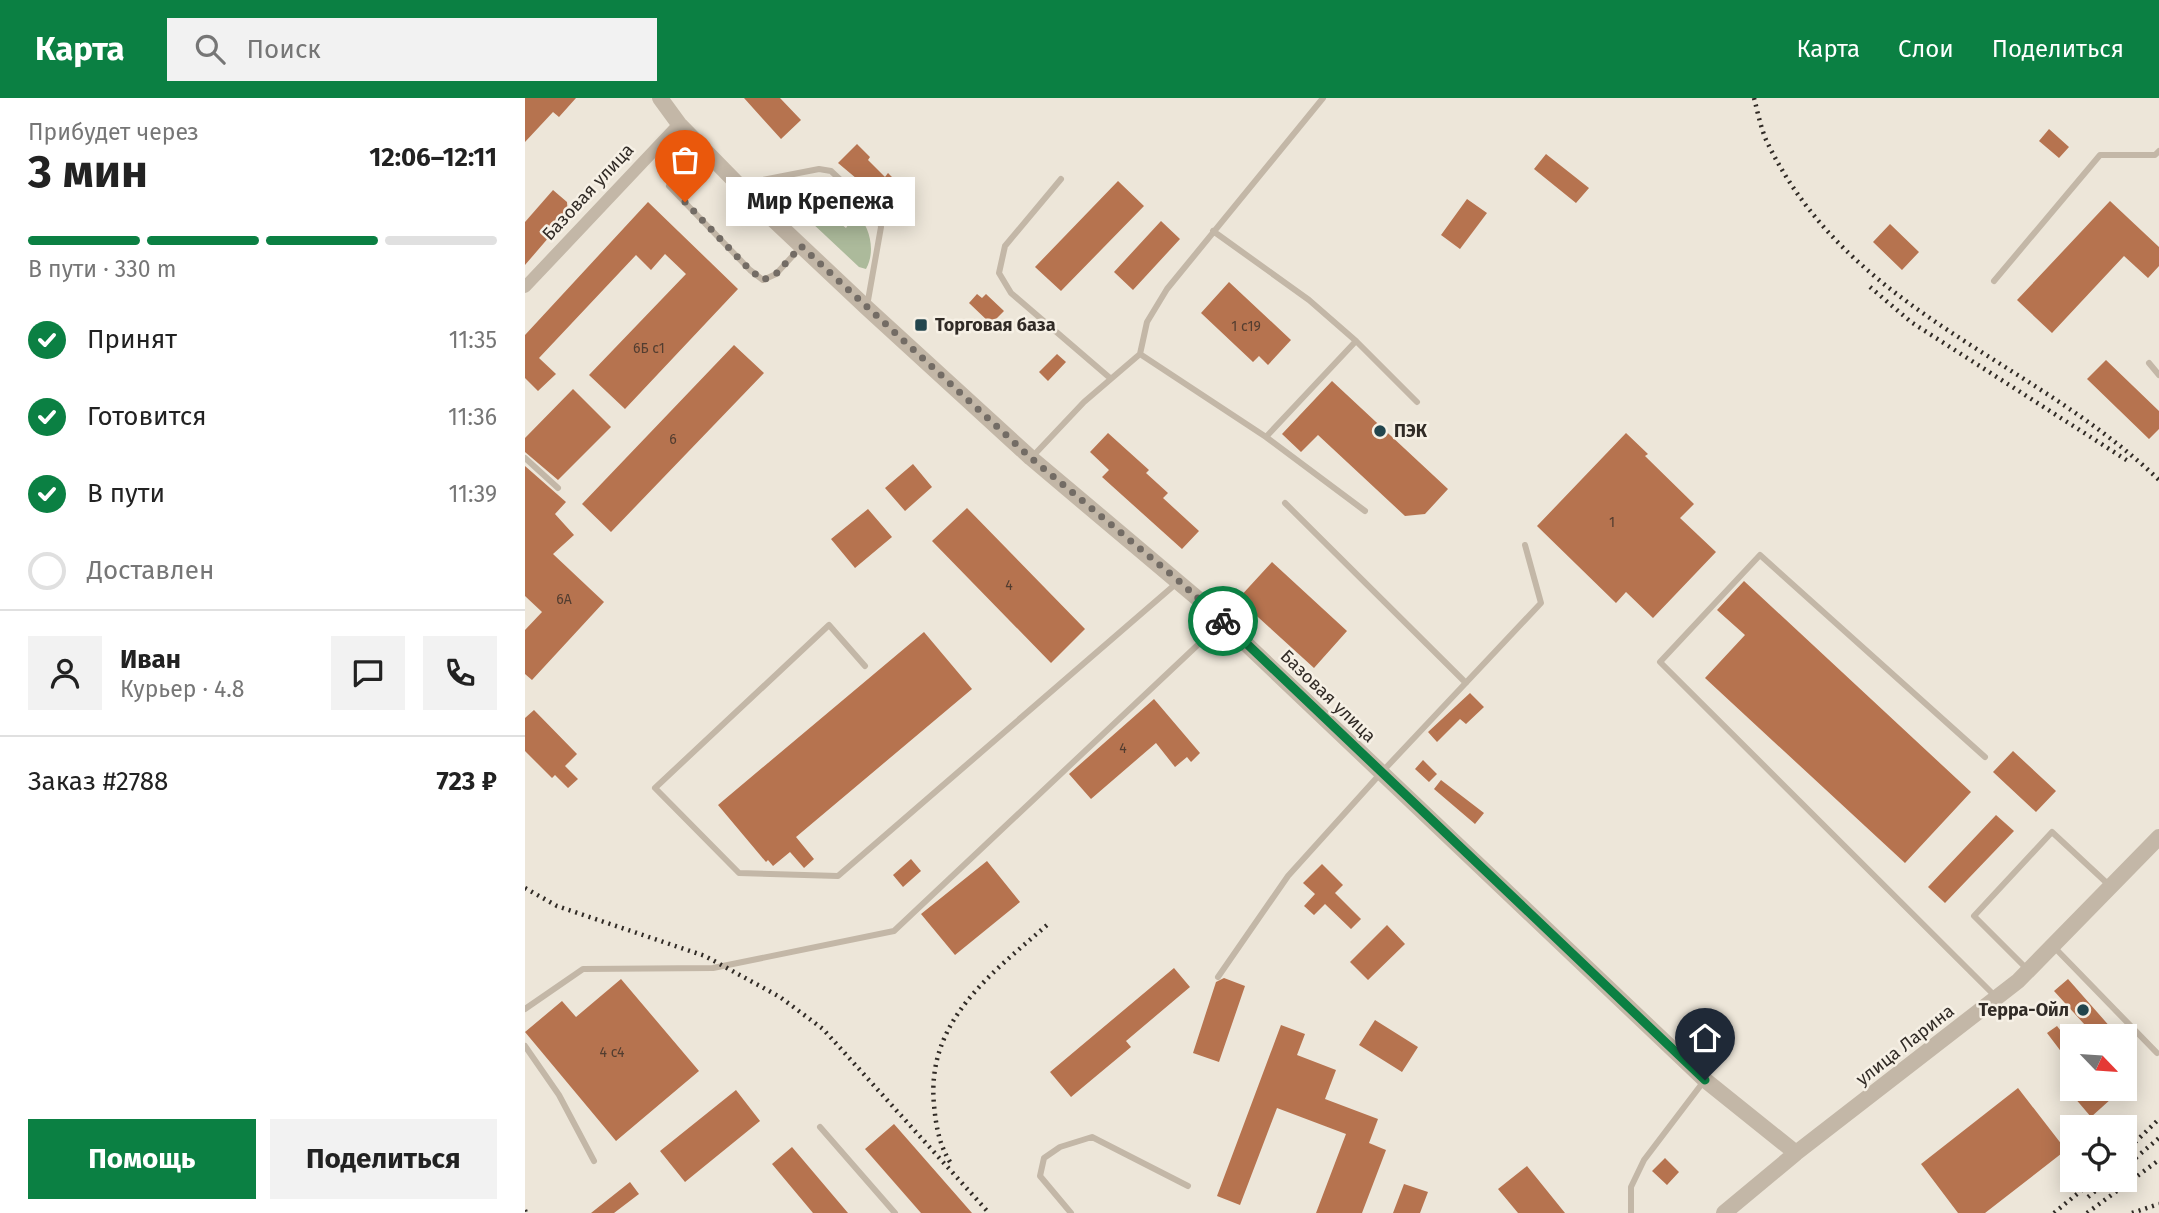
<!DOCTYPE html>
<html lang="ru">
<meta charset="utf-8">
<style>
:root{--surface:#fff;--page:#f2f2f2;--text:#222;--muted:#767676;--line:#e0e0e0;--accent:#0b8043}
body{margin:0;font-family:"Fira Sans",sans-serif;background:var(--page);color:var(--text);height:100vh;display:flex;flex-direction:column;font-size:26px;white-space:nowrap}
*{box-sizing:border-box;margin:0}
p{font-size:23px;color:var(--muted)}
.icon{flex:none;width:38px;height:38px;fill:none;stroke:currentColor;stroke-width:2;stroke-linecap:round;stroke-linejoin:round}
.map{position:relative;flex:1;overflow:hidden}
.details{display:flex;flex-direction:column;background:var(--surface);width:525px}
.details>*{flex:none}
.needle{width:46px;rotate:115deg}
.tools{position:absolute;left:1535px;top:926px;display:grid;gap:14px}
.tools a{display:grid;place-items:center;width:77px;height:77px;border-radius:0px;background:var(--surface);box-shadow:0 4px 18px #0003;font-size:35px}
.pin{position:absolute;display:grid;place-items:center;width:60px;height:60px;color:#fff;margin:-72px -30px;border-radius:50% 50% 50% 0;rotate:-45deg;box-shadow:0 0 7px #0007}
.pin .icon{rotate:45deg}
.courier{position:absolute;display:grid;place-items:center;width:70px;height:70px;margin:-35px;border:5px solid #0b8043;border-radius:50%;background:#fff;color:#222;box-shadow:0 2px 9px #0007}
.bubble{position:absolute;height:49px;border-radius:0px;background:var(--surface);box-shadow:0 4px 18px #0003;font-size:23px;font-weight:700;line-height:49px;text-align:center}
.summary em{font-style:normal;font-weight:700}
.summary div{display:flex;flex-direction:column-reverse}
.summary{display:flex;align-items:center;justify-content:space-between;height:119px;padding:0 28px}
h1{font-size:46px;font-weight:700;line-height:52px}
.bar{display:grid;grid-template-columns:repeat(4,1fr);gap:10px 7px;align-content:center;height:84px;padding:0 28px}
.bar i{height:9px;border-radius:5px;background:var(--line)}
.bar .selected{background:var(--accent)}
.bar p{grid-column:span 4}
.line{display:flex;align-items:center;gap:18px;padding:0 28px;border-top:2px solid var(--line)}
.line div{flex:1}
.round{display:grid;place-items:center;flex:none;width:74px;height:74px;border-radius:0px;background:var(--page)}
ol{padding:0 28px;list-style:none}
li{display:flex;align-items:center;gap:21px;height:77px}
li p{margin-inline-start:auto}
li .icon{padding:7px;border-radius:50%;background:var(--accent);color:#fff;stroke-width:4}
li:last-child{color:var(--muted)}
li i{width:38px;height:38px;border:4px solid var(--line);border-radius:50%}
.button{display:flex;gap:14px;margin-top:auto;padding:14px 28px}
.button a{flex:1;height:80px;border-radius:0px;background:var(--accent);color:#fff;font-size:28px;font-weight:700;line-height:80px;text-align:center}
.button a+a{background:var(--page);color:var(--text)}
header{display:flex;align-items:center;gap:42px;box-sizing:border-box;height:98px;padding:0 35px;background:var(--accent);color:#fff}
header strong{font-size:33px}
nav{display:flex;gap:38px;margin-inline-start:auto;font-size:24px}
.search{width:490px;height:63px;background:var(--page);display:flex;align-items:center;gap:18px;box-sizing:border-box;padding:0 24px;border-radius:0px;color:var(--muted);font-size:26px}
main{display:flex;flex:1;min-height:0}
.map>svg:first-child{display:block}
</style>
<header>
<strong>Карта</strong>
<div class="search"><svg class="icon" aria-label="search" viewBox="0 0 24 24"><circle cx="10" cy="10" r="6"/><path d="M15 15l6 6"/></svg>Поиск</div>
<nav><a>Карта</a><a>Слои</a><a>Поделиться</a></nav>
</header>
<main>
<section class="details">
<div class="summary"><div><h1>3 мин</h1><p>Прибудет через</p></div><em>12:06–12:11</em></div>
<div class="bar"><i class="selected"></i><i class="selected"></i><i class="selected"></i><i></i><p>В пути · 330 m</p></div>
<ol>
<li><svg class="icon" aria-label="check" viewBox="0 0 24 24"><path d="M5 12l5 5 9-10"/></svg>Принят<p>11:35</p></li>
<li><svg class="icon" aria-label="check" viewBox="0 0 24 24"><path d="M5 12l5 5 9-10"/></svg>Готовится<p>11:36</p></li>
<li><svg class="icon" aria-label="check" viewBox="0 0 24 24"><path d="M5 12l5 5 9-10"/></svg>В пути<p>11:39</p></li>
<li><i></i>Доставлен</li>
</ol>
<div class="line" style="height:126px"><a class="round"><svg class="icon" aria-label="person" viewBox="0 0 24 24"><circle cx="12" cy="8" r="4"/><path d="M4 21q1-7 8-7t8 7"/></svg></a><div><b>Иван</b><p>Курьер · 4.8</p></div><a class="round"><svg class="icon" aria-label="chat" viewBox="0 0 24 24"><path d="M4 5h16v11H9l-5 4z"/></svg></a><a class="round"><svg class="icon" aria-label="phone" viewBox="0 0 24 24"><path d="M5 4h4l2 5-3 2q2 4 5 5l2-3 5 2v4C11 20 4 13 5 4z"/></svg></a></div>
<div class="line" style="height:91px"><div>Заказ #2788</div><b>723 ₽</b></div>
<div class="button"><a>Помощь</a><a>Поделиться</a></div>
</section>
<div class="map">
<svg width="1634" height="1115" viewBox="0 0 1634 1115">
<rect width="100%" height="100%" fill="#ede6d9"/>
<path fill="#acba9b" d="M293,81L330,113L323,121L317,117L312,123L321,130L331,115C345,128 351,153 341,171L334,169L269,108L266,100C270,87 281,81 293,81Z"/>
<path fill="#b6734f" d="M0,0H51L34,19L28,14L0,44Z
M219,0H255L276,22L256,41Z
M1524,31L1544,49L1534,60L1514,43Z
M332,46L345,59L343,62L360,79L363,75L375,87L353,108L340,95L344,91L313,65Z
M1021,56L1064,90L1051,105L1009,71Z
M593,83L619,108L536,193L510,169Z
M28,92L42,104L43,117L0,167V124Z
M942,101L962,115L935,151L916,137Z
M1585,103L1634,149V168L1623,180L1599,158L1527,235L1492,202Z
M123,104L213,191L100,311L64,277L161,176L140,156L126,172L111,157L14,260L31,276L13,293L0,280V237Z
M636,123L655,141L608,192L589,174Z
M1365,126L1394,154L1377,172L1348,144Z
M704,184L766,242L743,267L734,258L728,264L676,215Z
M452,196L457,200L461,196L479,213L466,226L444,205Z
M209,247L239,275L86,434L57,406Z
M532,256L541,264L523,283L514,274Z
M1581,262L1634,313V331L1624,341L1562,281Z
M807,283L923,391L900,416L880,418L793,337L776,354L757,336Z
M48,291L86,329L33,382L0,354V340Z
M583,335L624,372L621,375L643,395L638,400L674,433L657,451L577,379L584,372L565,354Z
M1101,335L1123,356L1120,358L1169,406L1155,420L1191,454L1128,520L1101,494L1091,505L1012,428Z
M388,366L407,389L380,413L360,390Z
M0,368L41,404L30,416L49,437L28,456L79,504L7,582L0,576V532L17,514L0,498Z
M442,410L560,531L526,565L407,443Z
M343,411L367,439L330,470L306,441Z
M747,464L822,533L789,570L713,501Z
M1219,483L1446,694L1380,765L1180,580L1220,537L1192,512Z
M399,534L447,591L271,739L289,761L279,770L265,754L248,768L243,762L241,764L193,707Z
M945,595L959,609L941,626L935,621L912,644L903,634Z
M629,601L675,655L666,664L662,659L650,669L631,645L566,701L544,676Z
M9,612L52,656L40,668L53,681L43,690L30,677L27,680L0,653V620Z
M1488,653L1531,693L1511,714L1468,674Z
M898,662L912,676L904,684L890,671Z
M916,682L959,715L950,726L909,691Z
M1471,717L1489,733L1420,805L1403,789Z
M386,761L396,773L378,789L368,777Z
M462,763L495,804L430,857L396,816Z
M797,766L818,787L810,795L836,821L826,831L800,806L789,817L779,808L790,796L778,785Z
M862,827L880,846L843,882L825,864Z
M649,870L665,889L601,943L606,949L546,999L525,974Z
M699,880L720,888L694,964L668,955L691,884Z
M96,881L174,973L91,1043L0,934L37,903L51,919Z
M1543,881L1587,931L1579,938H1570L1529,893Z
M850,922L893,949L877,974L834,947Z
M756,927L780,936L772,957L811,972L800,1001L853,1021L844,1045L861,1052L837,1115H791L821,1036L752,1010L715,1107L692,1098Z
M1532,928L1547,947V968L1522,935Z
M1493,990L1541,1052L1460,1115H1433L1396,1066Z
M1558,990H1577L1586,1001L1566,1019L1549,999Z
M211,992L235,1023L160,1084L135,1053Z
M369,1026L447,1115H396L340,1051Z
M267,1049L323,1115H288L247,1066Z
M1140,1060L1154,1074L1142,1087L1127,1073Z
M1002,1068L1040,1115H993L973,1091Z
M105,1084L114,1096L89,1115H66Z
M879,1086L903,1094L895,1115H868Z"/>
<g fill="none" stroke-linecap="round" stroke-linejoin="round">
<path stroke="#c3b7a7" stroke-width="6" d="M536,81L480,148L474,175L486,195L585,280
M217,86L294,71L306,73L354,118L356,129L342,208
M144,88L225,172L238,182L251,176L275,150
M688,133L784,202L831,243L892,304
M1469,183L1575,57H1630L1634,53
M615,256L741,339L840,413
M1624,265L1634,277
M741,339L831,243
M508,358L559,304L615,256L622,224L642,191L798,0
M0,360L33,390
M760,405L941,585
M340,568L304,527L130,690L214,775L313,778L653,484
M1460,659L1235,457L1135,564L1471,899
M1529,849L1632,955
M1502,871L1449,818L1527,734L1584,787
M693,879L763,778L856,675L1016,505L1000,447
M0,911L58,871L188,870L369,833L696,525
M0,948L34,997L69,1063
M295,1029L370,1115
M546,1115L515,1078L519,1060L535,1049L567,1039L663,1088
M1106,1115V1089L1119,1062L1179,983"/>
<path stroke="#c3b7a7" stroke-width="12" d="M0,189L154,26"/>
<path stroke="#c3b7a7" stroke-width="16" d="M135,0L154,26L238,112L342,210L506,360L678,505L1180,982L1271,1055
M1199,1115L1271,1055L1493,883L1634,739"/>
<path stroke="#312b26" stroke-width="4.5" stroke-dasharray="2 5" stroke-linecap="butt" d="M1229,0C1233,15 1236,32 1243,46C1326,215 1507,260 1634,382
M1345,189L1386,224L1603,363
M0,790L32,808L180,858L255,899L298,931L464,1115
M1600,1054L1634,1021
M425,1064C414,1046 411,1028 409,1007C401,923 465,877 522,827
M1600,1069L1634,1040
M1563,1099L1584,1082
M0,1112L1,1115
M1529,1115L1569,1082
M1562,1115L1634,1062
M1607,1115L1634,1106"/>
</g>
<g fill="none" stroke-linecap="round" stroke-linejoin="round">
<path stroke="#736c65" stroke-width="7" stroke-dasharray="0 12.6" d="M160,104L225,172L238,182L251,176L276,148L506,360L654,483L698,523"/>
<path stroke="#0b8043" stroke-width="9" d="M698,523L1180,982"/>
</g>
<g fill="#22454d" stroke="#f6f0e5" stroke-width="2.5">
<rect x="389" y="220" width="14" height="14" rx="3.5"/>
<circle cx="855" cy="333" r="7"/>
<circle cx="1558" cy="912" r="7"/>
</g>
<g text-anchor="middle" stroke-width="5" stroke-linejoin="round" paint-order="stroke">
<g font-size="14" fill="#523d30">
<text x="721" y="233">1 с19</text>
<text x="124" y="255">6Б с1</text>
<text x="148" y="346">6</text>
<text x="1087" y="429">1</text>
<text x="484" y="492">4</text>
<text x="39" y="506">6А</text>
<text x="598" y="655">4</text>
<text x="87" y="959">4 с4</text>
</g>
<g font-size="18" fill="#312b26" stroke="#f6f0e5">
<text transform="translate(63 94) rotate(-47)" y="6">Базовая улица</text>
<text transform="translate(803 598) rotate(44)" y="6">Базовая улица</text>
<text transform="translate(1380 947) rotate(-38)" y="6">улица Ларина</text>
</g>
<g font-size="18" font-weight="bold" fill="#312b26" stroke="#f6f0e5" text-anchor="start">
<text x="410" y="233">Торговая база</text>
<text x="869" y="339">ПЭК</text>
<text x="1544" y="918" text-anchor="end">Терра-Ойл</text>
</g>
</g>
</svg>
<div class="tools">
<a><svg class="needle" viewBox="-14 -14 28 28"><path d="M0-13l5 13h-10z" fill="#e53935"/><path d="M0 13l5-13h-10z" fill="#767676"/></svg></a>
<a><svg class="icon" aria-label="locate" viewBox="0 0 24 24"><circle cx="12" cy="12" r="6"/><path d="M12 2v4M12 18v4M2 12h4M18 12h4"/></svg></a>
</div>
<div class="pin" style="left:160px;top:104px;background:#ea580c"><svg class="icon" aria-label="bag" viewBox="0 0 24 24"><path d="M5 8h14l-1 12H6zM9 8a3 3 0 0 1 6 0"/></svg></div>
<div class="pin" style="left:1180px;top:982px;background:#1f2937"><svg class="icon" aria-label="home" viewBox="0 0 24 24"><path d="M3 11l9-7 9 7M6 9v11h12V9"/></svg></div>
<div class="courier" style="left:698px;top:523px"><svg class="icon" aria-label="bike" viewBox="0 0 24 24"><circle cx="6" cy="16" r="4"/><circle cx="18" cy="16" r="4"/><path d="M6 16l4-8h5l3 8M10 8l3 8H6M13 5h3"/></svg></div>
<div class="bubble" style="left:201px;top:79px;width:189px">Мир Крепежа</div>
</div>
</main>
